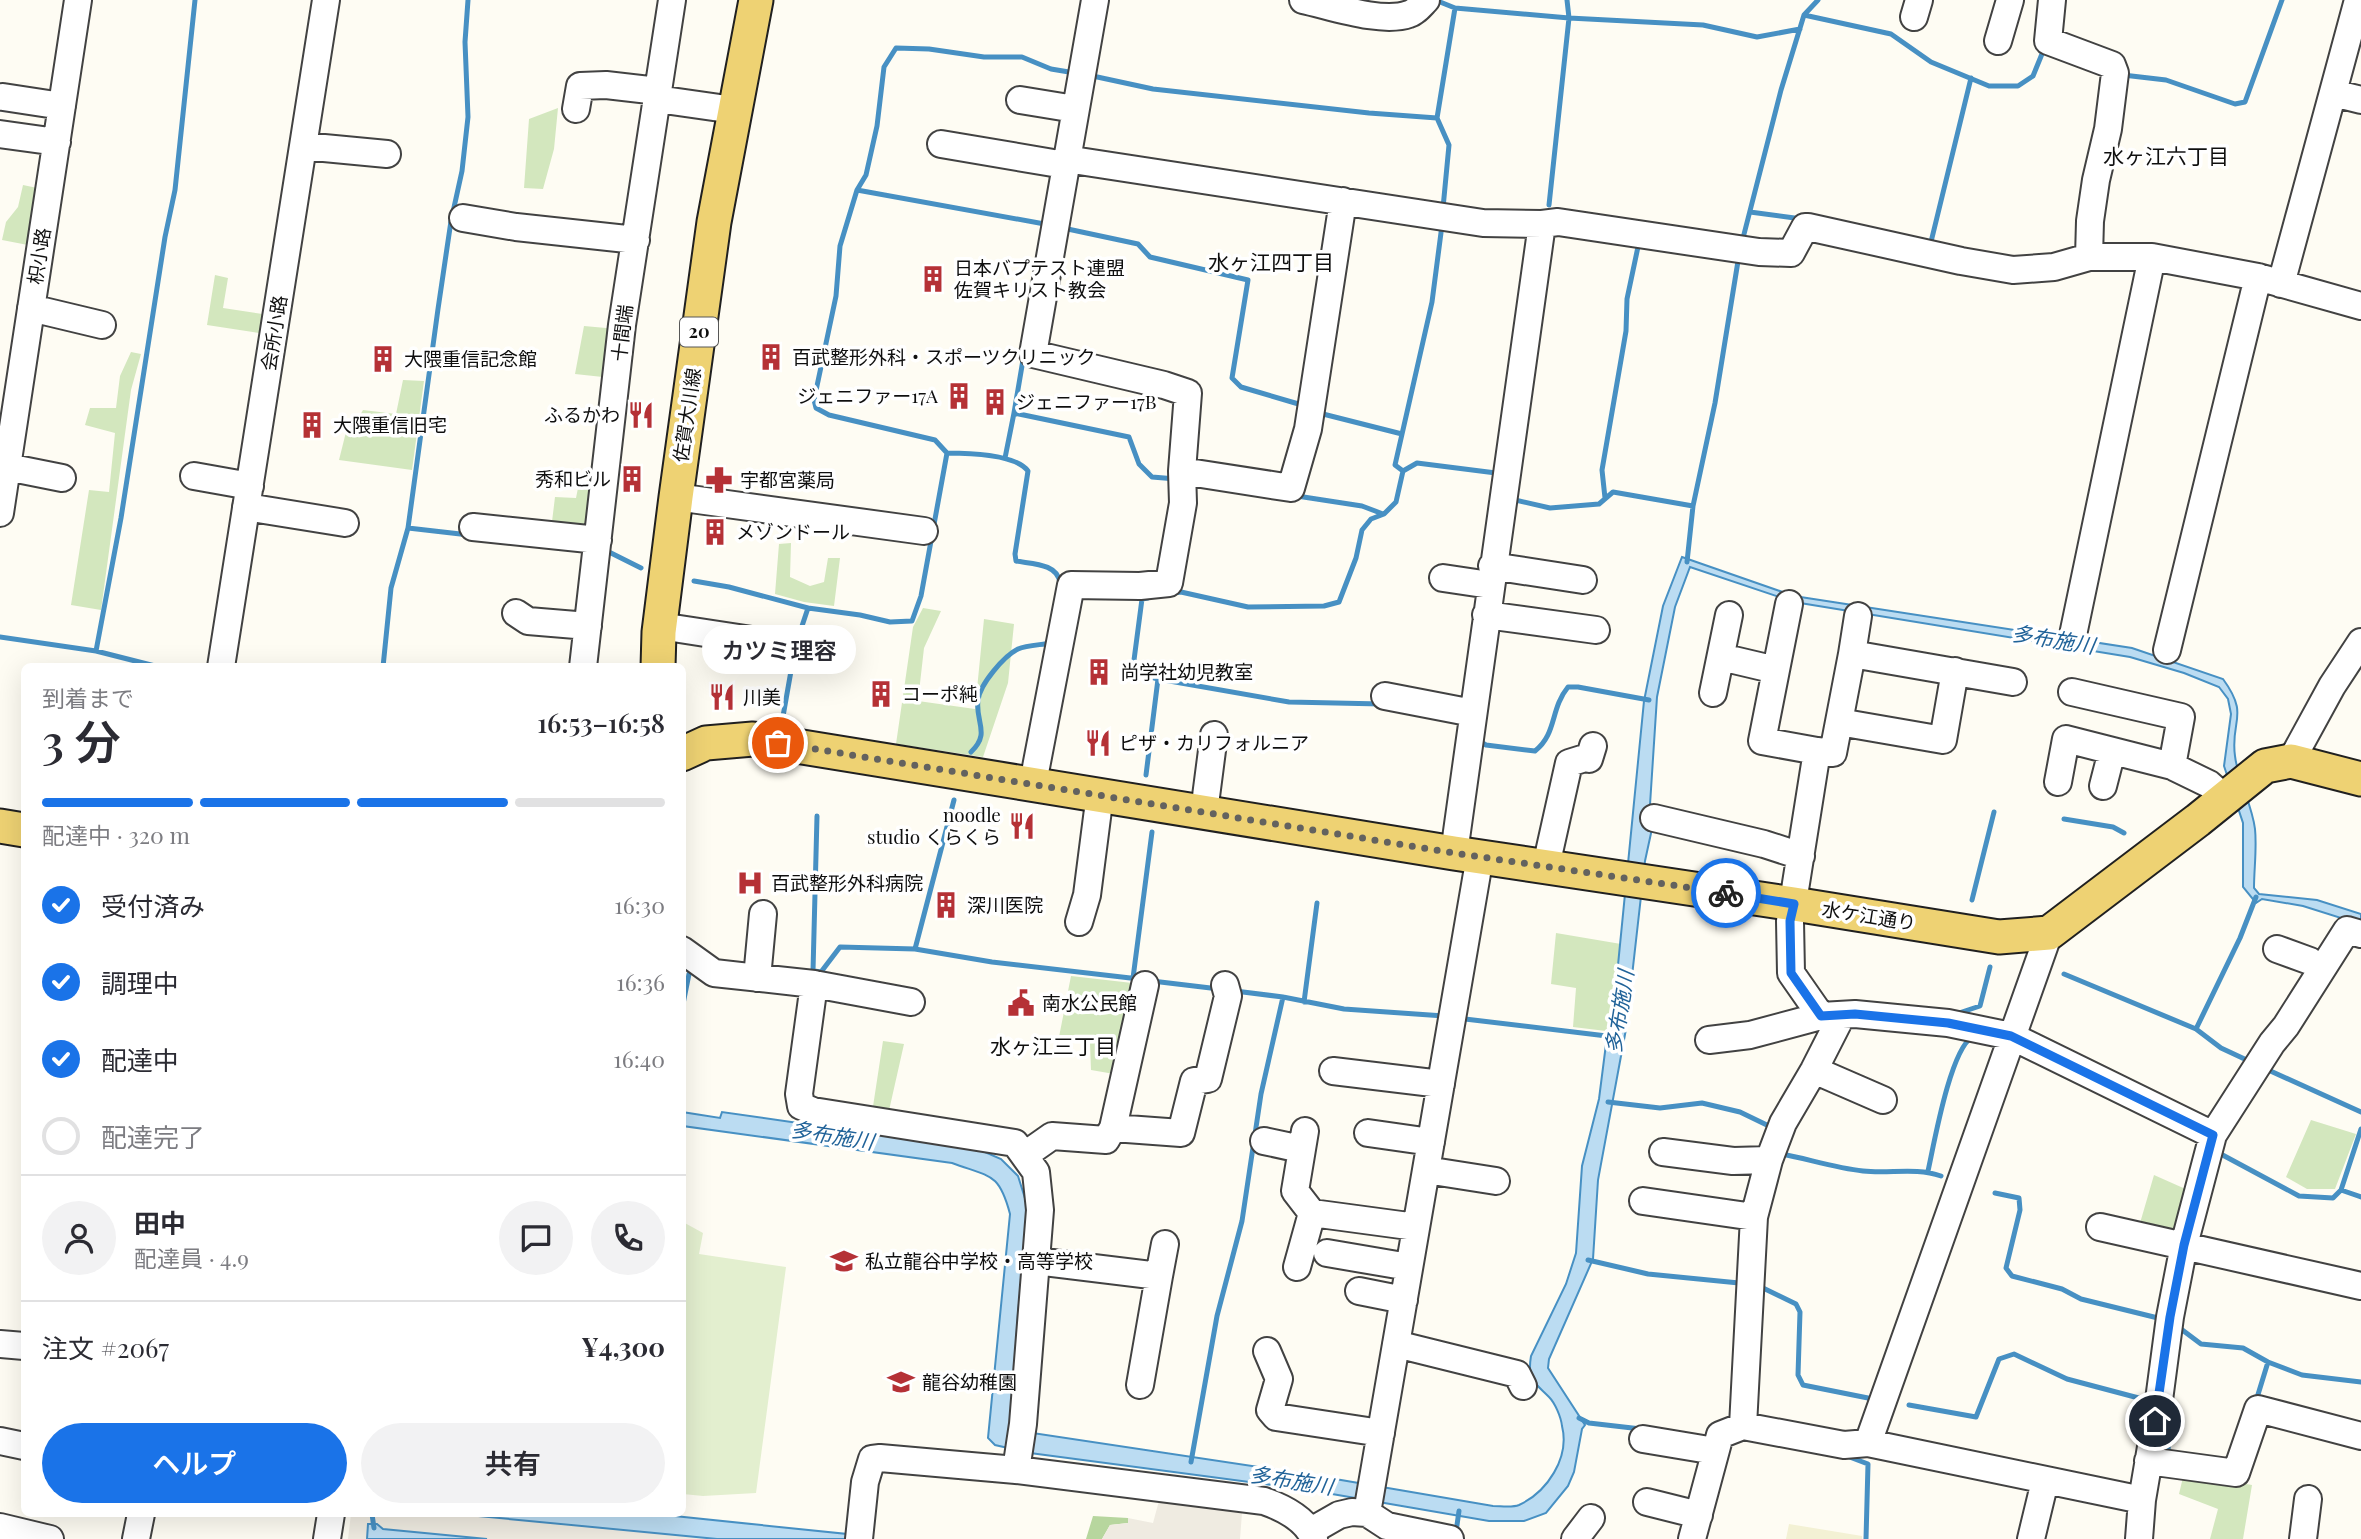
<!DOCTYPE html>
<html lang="ja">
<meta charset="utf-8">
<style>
:root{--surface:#fff;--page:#f2f2f3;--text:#2b2b33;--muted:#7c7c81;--line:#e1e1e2;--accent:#1a73e8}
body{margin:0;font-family:"Playfair Display","Noto Sans JP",serif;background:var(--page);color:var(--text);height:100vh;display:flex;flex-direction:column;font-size:26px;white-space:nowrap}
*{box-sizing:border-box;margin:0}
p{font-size:23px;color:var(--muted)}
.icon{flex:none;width:38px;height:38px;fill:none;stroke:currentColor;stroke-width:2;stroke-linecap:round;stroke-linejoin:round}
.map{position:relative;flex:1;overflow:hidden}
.drawer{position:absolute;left:21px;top:663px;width:665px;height:854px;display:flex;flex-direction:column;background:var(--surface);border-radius:10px;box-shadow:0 7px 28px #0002}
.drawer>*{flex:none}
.pin{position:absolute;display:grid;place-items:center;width:60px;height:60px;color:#fff;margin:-30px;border:4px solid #fff;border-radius:50%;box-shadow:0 2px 7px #0007}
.courier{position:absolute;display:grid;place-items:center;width:70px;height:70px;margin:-35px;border:5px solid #1a73e8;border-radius:50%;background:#fff;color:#222;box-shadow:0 2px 9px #0007}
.bubble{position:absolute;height:49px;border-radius:24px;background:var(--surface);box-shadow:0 7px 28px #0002;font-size:23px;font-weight:600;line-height:49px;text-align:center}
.head em{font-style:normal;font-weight:600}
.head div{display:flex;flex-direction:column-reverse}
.head{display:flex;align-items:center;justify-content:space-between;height:119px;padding:0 21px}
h1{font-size:46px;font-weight:600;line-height:52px}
.bar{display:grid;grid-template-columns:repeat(4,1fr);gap:10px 7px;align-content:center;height:84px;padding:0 21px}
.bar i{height:9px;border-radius:5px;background:var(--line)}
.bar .on{background:var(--accent)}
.bar p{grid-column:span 4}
.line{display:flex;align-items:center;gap:18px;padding:0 21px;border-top:2px solid var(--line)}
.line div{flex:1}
.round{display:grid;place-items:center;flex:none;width:74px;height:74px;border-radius:37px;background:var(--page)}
ol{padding:0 21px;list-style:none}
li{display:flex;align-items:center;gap:21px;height:77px}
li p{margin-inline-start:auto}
li .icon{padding:7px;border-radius:50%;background:var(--accent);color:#fff;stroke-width:4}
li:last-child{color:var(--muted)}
li i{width:38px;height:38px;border:4px solid var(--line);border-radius:50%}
.button{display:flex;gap:14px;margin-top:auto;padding:14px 21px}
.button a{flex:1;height:80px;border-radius:42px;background:var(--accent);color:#fff;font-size:28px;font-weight:600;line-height:80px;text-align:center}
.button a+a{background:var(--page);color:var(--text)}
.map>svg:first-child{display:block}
</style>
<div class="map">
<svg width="2361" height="1539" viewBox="0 0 2361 1539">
<rect width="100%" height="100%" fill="#fefcf3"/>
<path fill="#f3f1d4" d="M1789,1524L1862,1536V1539H1786Z"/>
<path fill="#d3e7be" d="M558,108L554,149L543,189L524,188L529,119Z
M23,185L42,189L33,246L2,240L6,222L18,207Z
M215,275L228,278L223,308L269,315L266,334L207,325Z
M584,326L617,329L612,378L575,374Z
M131,352L141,354L131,390L101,610L71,605L89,490L109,492L115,433L85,425L90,408H116L120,376Z
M403,380L424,381L412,470L339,460L349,420L359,417L363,410L396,414Z
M579,483L599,484L594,535L551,530L555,497L576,498Z
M791,543L790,577L810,586L824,582L828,558H840L834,606L804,602L775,594L779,544Z
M923,608L941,611L924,648L918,701L975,709L984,619L1014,624L1008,683L983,757L896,744L913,627Z
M1556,933L1621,944L1612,1027L1606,1031L1573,1027L1576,988L1551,984Z
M1071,976L1141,984L1120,1075L1091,1070L1090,1043L1059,1037Z
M883,1041L904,1044L888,1115L872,1113Z
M2311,1120L2356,1134L2335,1189H2307L2286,1177Z
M2154,1175L2190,1191L2176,1236L2138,1230Z
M2184,1473L2252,1485L2243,1539H2210L2218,1509L2179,1494Z"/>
<path fill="#b7d69e" d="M1093,1516L1128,1518V1523L1110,1525L1102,1539H1086Z"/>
<path fill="#e3efcf" d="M683,1222L703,1233L699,1254L786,1267L756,1493L703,1496L683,1494Z"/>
<path fill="#efebe1" d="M1160,1497L1242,1513L1240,1539H1102L1110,1525L1128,1523V1518L1153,1523Z
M351,1514H457L717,1539H487L383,1529L377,1524L368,1525L367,1539H348Z"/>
<path fill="#bbdcf2" stroke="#4790c3" stroke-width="2" d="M1682,557L1794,596L2132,648L2223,679C2250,716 2230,720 2235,756C2238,781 2252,804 2255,829C2257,848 2254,869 2254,888L2259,894L2317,900L2361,914V924L2348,917L2344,919L2303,906L2262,899L2256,903L2243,887V823L2224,766L2231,714L2228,699L2219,687L2184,673L2130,657L1794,602L1690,567L1675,607L1657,697L1649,820L1653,824L1645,861L1626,1029L1598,1180L1593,1259L1549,1359L1548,1368L1585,1425L1582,1429L1574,1472L1568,1486L1546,1513L1524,1521H1489L1303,1489L1030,1453L995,1445L988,1438L1010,1214C999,1172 990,1177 952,1163L683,1126L682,1112L720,1118L722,1112L978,1149L1001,1159L1018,1176L1029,1211L1018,1313L1011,1424L1013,1430L1306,1474L1493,1506C1501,1506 1512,1508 1519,1505C1547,1492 1570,1458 1562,1426C1561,1417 1555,1403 1549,1397C1534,1382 1527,1380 1531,1356L1566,1284L1576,1253L1582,1166L1599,1099L1606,1044L1612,1026L1644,701L1663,606Z
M457,1514H655L847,1534V1539H717Z
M368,1524H377L383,1529L487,1539H367Z"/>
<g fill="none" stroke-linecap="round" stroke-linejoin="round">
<path stroke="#4790c3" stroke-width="5" d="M1435,0L1455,8L1569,18L1703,25L1757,37L1800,29
M1804,15L1891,34L1931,62L1989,86H2018L2033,76L2044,49
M1088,75L1153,89L1369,113L1437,118
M2123,75L2166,80L2235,104L2245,102L2282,0
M857,190L1050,225
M1549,205L1569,18L1567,0
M1443,208L1449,145L1437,118L1455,8
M1750,212L1802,219
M1063,228L1138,244L1150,257L1248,280L1232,378L1241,387L1302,405
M1742,242L1781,90L1804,15L1818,0
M1930,246L1971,78
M1014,413L1024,354
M1319,413L1402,434
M947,453L935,440L829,415L816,408L814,400L836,296L840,246L857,190L866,175L877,126L884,67L896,48L929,49L984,57H1022L1051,69L1075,73
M1005,458L1014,413L1129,437L1139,464L1152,477L1176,479
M1403,471L1417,463L1496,473
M1297,496L1362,506L1383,514
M1605,498L1602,470L1626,331L1627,299L1639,242
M1511,499L1550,508L1599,504L1613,492L1693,506
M408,528L469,535
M605,550L641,568
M1687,562L1693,506L1715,403L1739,255
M694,581L729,587L808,608
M1171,593L1181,592L1248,607L1324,606L1339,602L1356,558L1362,530L1371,519L1384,514L1396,502L1403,471L1395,465L1432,302L1442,225
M1148,598L1142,599L1134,660L1140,674L1158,679
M0,637L96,651L159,667
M797,641L808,608L860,615L890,622L912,621L921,596L947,453C967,453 1015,454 1028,471L1015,554L1016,561C1031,564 1058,563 1060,583
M96,651L121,518L165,237L175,190L195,0
M383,667L391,588L408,528L438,309L451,221L462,171L468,117L465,42L468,0
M782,722L794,654
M1479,741L1486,745L1535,751C1557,734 1550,709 1568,687H1578L1649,700
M971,752C991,733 975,722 978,700C980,684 1004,656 1018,649C1027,645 1041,645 1051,643V641
M1146,775L1158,679L1289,702L1382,704
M2064,819L2113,827L2124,833
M1972,900L1994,812
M915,949L954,800
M813,971L817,816
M814,971L821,972L840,947L915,949L992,962L1139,979
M2064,974L2196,1029L2221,1048L2251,1062
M1133,978L1152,832
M1152,981L1219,989
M1235,991L1283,997L1344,1009L1444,1016
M1304,1002L1317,903
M682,1009L689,974
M1956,1014L1980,1006L1990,967
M1465,1019L1615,1037
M2196,1029L2240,938L2256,897
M2266,1069L2361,1112
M1608,1102L1660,1108L1702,1103L1740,1112L1771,1127
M1782,1151V1154C1808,1159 1836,1168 1863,1171C1890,1174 1915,1167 1941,1176
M2217,1152L2299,1196L2333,1198L2341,1190L2361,1129
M1928,1171C1934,1144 1950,1051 1972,1037
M2341,1190L2361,1197
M1995,1193L2019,1198L2020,1210L2006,1268L2012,1276L2062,1289L2081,1299L2162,1319
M1588,1260L1648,1274L1739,1283
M1763,1288L1796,1304L1800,1312L1798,1375L1803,1385L1868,1398
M2177,1326L2201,1344L2243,1348L2268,1362L2302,1375L2361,1382
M2256,1401L2268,1362
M1909,1405L1976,1417L1999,1359L2014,1354L2067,1379L2150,1401
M1579,1418L1589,1423L1641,1429
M2168,1455L2169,1417
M1847,1456L1868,1464L1866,1539
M1191,1462L1217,1316L1242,1221L1261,1094L1283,997
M372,1514L374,1528
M1456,1532L1459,1511"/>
<defs>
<path id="minor" d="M1303,0C1331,6 1382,24 1409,14C1416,12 1421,5 1426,0
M2052,0L2048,41L2112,65L2115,73L2108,129L2096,180L2090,221L2089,257
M1914,17L1919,0
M1998,41L2010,0
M2333,93L2361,100
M3,97L62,106
M657,99L734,110
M1020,100L1075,109
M576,109L580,86L606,85L658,91
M0,134L57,142
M941,144L1065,165
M303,146L387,154
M1066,159L1483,223L1542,224L1558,222L1759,252L1791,253L1805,227H1808L1961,261L2013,270L2054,267L2089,257H2152L2258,277L2361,306
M463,218L516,227L636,240
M2281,284L2358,0
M31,308L102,325
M7,467L62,478
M1182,471L1291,488L1308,429L1343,201
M194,476L250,486
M676,497L924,531
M246,507L345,523
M0,513L78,0
M473,527L598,540
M1492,566L1583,580
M1443,578L1490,585
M1789,604L1762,741L1817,751
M516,613L528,621L588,626
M1486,615L1596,630
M1858,616L1852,654L2013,682
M660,626L790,646
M2073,635L2152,257
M2167,650L2258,277
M1852,654L1833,753L1817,751L1790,921L1791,973L1821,1016L1855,1014L1948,1023L2011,1036L2213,1135
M1721,657L1776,670
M221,667L326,0
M583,667L622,325L672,0
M2072,692L2181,717L2172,766L2209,784L2226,799
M1713,693L1729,615
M1385,696L1473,713
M1839,722L1943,740L1955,671
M2291,761L2332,686L2361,642
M2058,782L2066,739L2172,766
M1033,783L1071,585L1140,586L1169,583L1183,503L1182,471L1188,393L1164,385L1033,354L1095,0
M2103,786L2112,751
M1204,812L1214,735
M1654,818L1764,844L1801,856
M1454,853L1542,224
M1546,866L1569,763L1585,758L1589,759L1593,746
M1079,922L1087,895L1100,794
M2277,949L2310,961L2322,969
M682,950L714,973L814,984L799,1094L801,1106L813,1111L1015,1143L1036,1172L1040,1210L1023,1424L1016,1470
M757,978L763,914
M814,984L911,1002
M1709,1040L1750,1035L1821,1016
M1814,1070L1883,1100
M1333,1071L1441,1084
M1113,1128L1145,985
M1305,1131L1295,1191L1312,1213L1416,1227
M1368,1133L1431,1142
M1264,1141L1301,1149
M1663,1152L1733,1161L1769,1160
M1025,1155L1052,1136L1106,1140L1113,1128L1181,1133L1194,1081L1208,1079L1228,996L1225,985
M1426,1170L1496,1181
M1643,1201L1754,1217
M2100,1227L2361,1286
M1327,1253L1409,1267
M1036,1261L1159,1276L1140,1385
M1297,1267L1312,1213
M1159,1276L1165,1244
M1359,1291L1404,1300
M0,1344L24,1346
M1396,1344L1517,1374L1523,1386
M1267,1351L1279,1379L1270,1410L1276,1417L1381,1433
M1743,1426L1754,1217L1769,1160L1783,1123L1814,1070L1841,1017
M1643,1439L1715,1451
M0,1441L24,1446
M1868,1443L2049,933
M2148,1461L2236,1473L2258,1409L2361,1436
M1647,1502L1699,1515
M1367,1513L1480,856
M0,1527L50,1539
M1311,1531L1339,1515L1352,1512L1367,1513L1387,1526L1450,1539
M136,1539L141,1514
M327,1539L331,1514
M859,1539L865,1482L872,1459L880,1458L1016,1470L1264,1501C1284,1508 1306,1519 1314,1539
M1575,1539L1591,1518
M1692,1539L1720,1435L1743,1426L1844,1445L1868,1443L2142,1500
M2031,1539L2045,1481
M2139,1539L2142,1500L2159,1400L2170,1317L2184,1245L2213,1135L2272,1043L2286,1026L2347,930L2361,934
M2303,1539L2308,1499"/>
<path id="major" d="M658,667L659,632L676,497L714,222L756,0
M682,754L706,743L753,739L1454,853L1794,904L1999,937L2049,933L2198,820L2265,766L2291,761L2361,779
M0,826L24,830"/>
</defs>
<use href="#minor" stroke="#424242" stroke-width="30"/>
<use href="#major" stroke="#202020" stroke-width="37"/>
<use href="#minor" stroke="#fff" stroke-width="26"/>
<use href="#major" stroke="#eed273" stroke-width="33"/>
</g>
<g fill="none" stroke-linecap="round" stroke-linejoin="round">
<path stroke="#63625f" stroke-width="7" stroke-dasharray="0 12.6" d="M778,743L1454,853L1726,893"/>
<path stroke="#1a73e8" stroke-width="9" d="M1726,893L1794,904L1790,921L1791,973L1821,1016L1855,1014L1948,1023L2011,1036L2213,1135L2184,1245L2170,1317L2155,1421"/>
</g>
<defs>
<symbol id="building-bare" viewBox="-9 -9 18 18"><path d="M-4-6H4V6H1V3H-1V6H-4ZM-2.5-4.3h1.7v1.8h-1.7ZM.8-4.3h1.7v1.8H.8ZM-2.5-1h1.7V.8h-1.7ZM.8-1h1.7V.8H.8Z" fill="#b53136" stroke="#fff" stroke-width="2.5" paint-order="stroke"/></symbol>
<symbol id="restaurant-bare" viewBox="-9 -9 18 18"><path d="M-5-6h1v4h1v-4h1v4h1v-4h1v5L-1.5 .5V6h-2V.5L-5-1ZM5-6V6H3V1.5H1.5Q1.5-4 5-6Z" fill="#b53136" stroke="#fff" stroke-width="2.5" paint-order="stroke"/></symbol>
<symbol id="pharmacy-bare" viewBox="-9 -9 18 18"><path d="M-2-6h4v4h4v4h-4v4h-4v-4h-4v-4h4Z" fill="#b53136" stroke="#fff" stroke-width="2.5" paint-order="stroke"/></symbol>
<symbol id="hospital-bare" viewBox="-9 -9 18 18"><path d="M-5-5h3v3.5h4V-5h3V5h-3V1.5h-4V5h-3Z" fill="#b53136" stroke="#fff" stroke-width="2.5" paint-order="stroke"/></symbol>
<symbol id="civic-bare" viewBox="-9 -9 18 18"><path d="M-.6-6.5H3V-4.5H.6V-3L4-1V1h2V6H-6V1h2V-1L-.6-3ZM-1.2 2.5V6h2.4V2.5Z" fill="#b53136" stroke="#fff" stroke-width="2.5" paint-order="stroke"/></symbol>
<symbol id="school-bare" viewBox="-9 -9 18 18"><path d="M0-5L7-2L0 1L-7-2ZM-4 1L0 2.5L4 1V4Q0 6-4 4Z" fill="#b53136" stroke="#fff" stroke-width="2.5" paint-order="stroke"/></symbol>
</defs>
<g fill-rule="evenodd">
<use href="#building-bare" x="914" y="260" width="38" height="38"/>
<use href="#building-bare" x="752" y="338" width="38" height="38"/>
<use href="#building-bare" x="364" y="340" width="38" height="38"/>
<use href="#building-bare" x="940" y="377" width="38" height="38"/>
<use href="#building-bare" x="976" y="383" width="38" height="38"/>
<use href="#restaurant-bare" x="622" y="396" width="38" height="38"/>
<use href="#building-bare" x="293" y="406" width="38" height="38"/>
<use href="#building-bare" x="613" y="460" width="38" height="38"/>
<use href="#pharmacy-bare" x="700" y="461" width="38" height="38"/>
<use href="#building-bare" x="696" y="513" width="38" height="38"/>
<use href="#building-bare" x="1080" y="653" width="38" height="38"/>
<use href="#building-bare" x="862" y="675" width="38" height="38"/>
<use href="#restaurant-bare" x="703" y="678" width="38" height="38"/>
<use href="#restaurant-bare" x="1079" y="724" width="38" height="38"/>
<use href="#restaurant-bare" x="1003" y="807" width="38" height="38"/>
<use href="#hospital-bare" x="731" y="864" width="38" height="38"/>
<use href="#building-bare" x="927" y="886" width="38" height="38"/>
<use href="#civic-bare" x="1002" y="984" width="38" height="38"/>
<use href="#school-bare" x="825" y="1242" width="38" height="38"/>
<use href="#school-bare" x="882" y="1363" width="38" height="38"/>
</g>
<g text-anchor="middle" stroke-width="7" stroke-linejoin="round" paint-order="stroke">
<rect fill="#fff" stroke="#575757" stroke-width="2" x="680" y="317.5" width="38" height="29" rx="5"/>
<g font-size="18" font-weight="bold" fill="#0f0f0f">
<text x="699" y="338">20</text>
</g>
<g font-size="19" fill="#0f0f0f" stroke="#fff">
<text transform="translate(39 256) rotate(-81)" y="7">枳小路</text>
<text transform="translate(274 333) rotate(-81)" y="7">会所小路</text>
<text transform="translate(622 333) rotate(-83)" y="7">十間端</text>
<text transform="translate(687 415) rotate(-82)" y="7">佐賀大川線</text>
<text transform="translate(1869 916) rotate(9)" y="7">水ケ江通り</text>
</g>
<g font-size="19" fill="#0f0f0f" stroke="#fff" text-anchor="start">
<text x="954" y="275">日本バプテスト連盟<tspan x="954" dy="22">佐賀キリスト教会</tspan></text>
<text x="792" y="364">百武整形外科・スポーツクリニック</text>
<text x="404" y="366">大隈重信記念館</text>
<text x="938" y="403" text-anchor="end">ジェニファー17A</text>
<text x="1016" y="409">ジェニファー17B</text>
<text x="620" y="422" text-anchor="end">ふるかわ</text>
<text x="333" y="432">大隈重信旧宅</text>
<text x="611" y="486" text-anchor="end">秀和ビル</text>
<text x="740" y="487">宇都宮薬局</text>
<text x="736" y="539">メゾンドール</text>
<text x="1120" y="679">尚学社幼児教室</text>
<text x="902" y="701">コーポ純</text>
<text x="743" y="704">川美</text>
<text x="1119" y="750">ピザ・カリフォルニア</text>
<text x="1001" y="822" text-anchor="end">noodle<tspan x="1001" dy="22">studio くらくら</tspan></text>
<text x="771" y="890">百武整形外科病院</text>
<text x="967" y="912">深川医院</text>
<text x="1042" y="1010">南水公民館</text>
<text x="865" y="1268">私立龍谷中学校・高等学校</text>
<text x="922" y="1389">龍谷幼稚園</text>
</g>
<g font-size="21" fill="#0f0f0f" stroke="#fff">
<text x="2166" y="164">水ヶ江六丁目</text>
<text x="1271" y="270">水ヶ江四丁目</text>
<text x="1053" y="1054">水ヶ江三丁目</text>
</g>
<g font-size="21" font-style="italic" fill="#216399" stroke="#fff">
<text transform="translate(2053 640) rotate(9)" y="7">多布施川</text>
<text transform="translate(1620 1012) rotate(-81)" y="7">多布施川</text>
<text transform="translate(832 1136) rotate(9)" y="7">多布施川</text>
<text transform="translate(1291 1481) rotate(9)" y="7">多布施川</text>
</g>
</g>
</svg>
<div class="pin" style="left:778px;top:743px;background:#ea580c"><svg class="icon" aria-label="bag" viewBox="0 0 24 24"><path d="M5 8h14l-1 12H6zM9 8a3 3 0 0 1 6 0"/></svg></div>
<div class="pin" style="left:2155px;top:1421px;background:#1f2937"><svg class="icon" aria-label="home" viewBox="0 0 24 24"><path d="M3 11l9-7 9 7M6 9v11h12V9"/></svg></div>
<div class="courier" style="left:1726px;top:893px"><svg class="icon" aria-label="bike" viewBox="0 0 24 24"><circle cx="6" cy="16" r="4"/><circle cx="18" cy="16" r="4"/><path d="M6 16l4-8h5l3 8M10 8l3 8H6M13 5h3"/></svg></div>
<div class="bubble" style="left:702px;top:625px;width:154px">カツミ理容</div>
<section class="drawer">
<div class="head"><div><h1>3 分</h1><p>到着まで</p></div><em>16:53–16:58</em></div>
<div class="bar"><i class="on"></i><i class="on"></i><i class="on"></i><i></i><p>配達中 · 320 m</p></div>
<ol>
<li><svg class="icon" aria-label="check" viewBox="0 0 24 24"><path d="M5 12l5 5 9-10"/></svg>受付済み<p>16:30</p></li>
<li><svg class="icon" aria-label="check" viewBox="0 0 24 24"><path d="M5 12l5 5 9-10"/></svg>調理中<p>16:36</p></li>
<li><svg class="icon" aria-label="check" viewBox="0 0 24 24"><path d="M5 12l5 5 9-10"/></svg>配達中<p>16:40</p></li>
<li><i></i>配達完了</li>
</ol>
<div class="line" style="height:126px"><a class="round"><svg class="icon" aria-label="person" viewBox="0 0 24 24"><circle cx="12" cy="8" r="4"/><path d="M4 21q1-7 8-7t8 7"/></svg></a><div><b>田中</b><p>配達員 · 4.9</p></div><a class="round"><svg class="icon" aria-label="chat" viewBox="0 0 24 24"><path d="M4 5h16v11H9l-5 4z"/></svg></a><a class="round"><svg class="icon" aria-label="phone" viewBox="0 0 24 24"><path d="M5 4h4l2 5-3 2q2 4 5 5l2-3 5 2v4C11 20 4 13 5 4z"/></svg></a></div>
<div class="line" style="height:91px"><div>注文 #2067</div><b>¥4,300</b></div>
<div class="button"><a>ヘルプ</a><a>共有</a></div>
</section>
</div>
